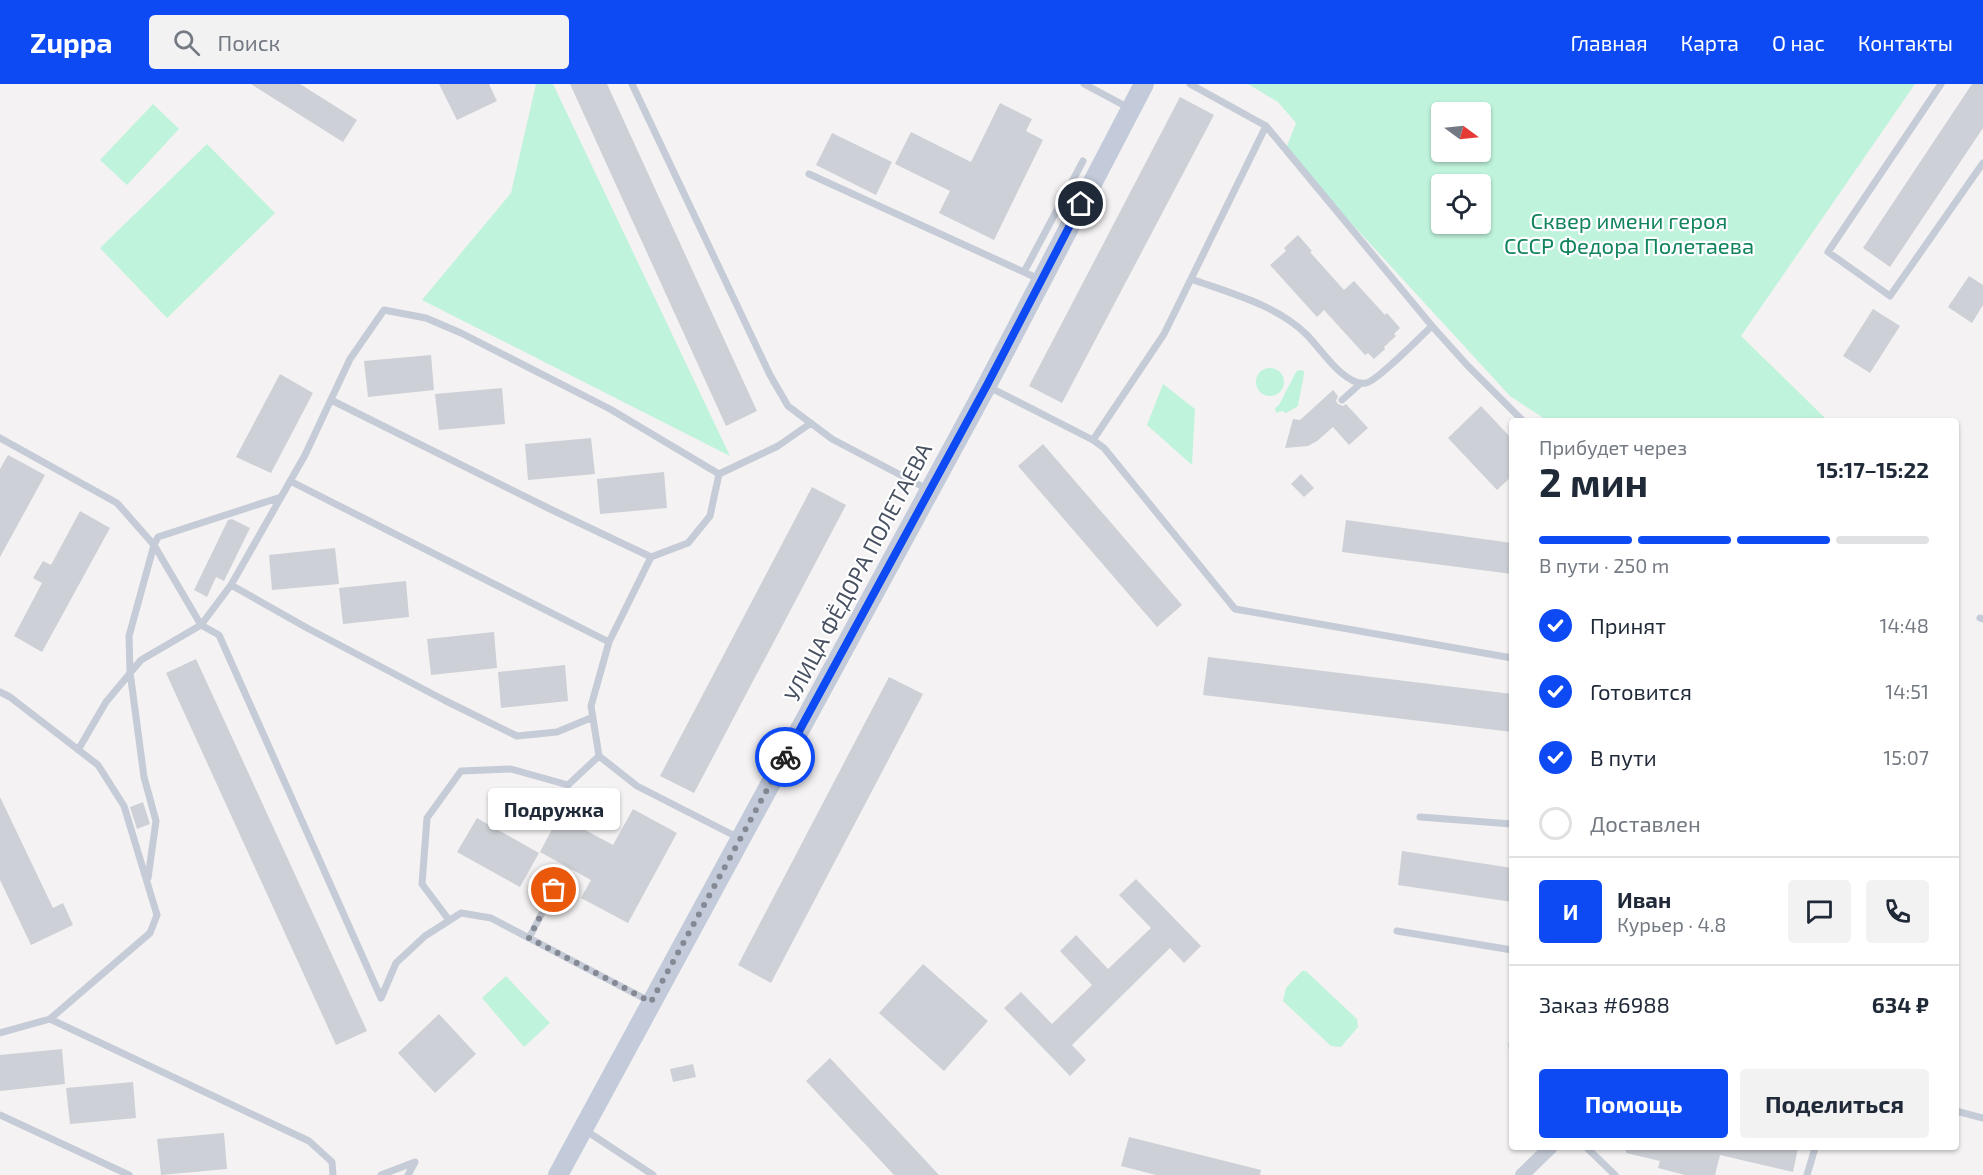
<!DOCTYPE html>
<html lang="ru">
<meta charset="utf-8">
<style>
:root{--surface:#fff;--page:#f2f2f3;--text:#1f2937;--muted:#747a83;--line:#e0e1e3;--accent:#0d4af3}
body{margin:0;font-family:"Exo 2",sans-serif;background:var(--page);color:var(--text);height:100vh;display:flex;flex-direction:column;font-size:22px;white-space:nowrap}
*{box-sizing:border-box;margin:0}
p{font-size:20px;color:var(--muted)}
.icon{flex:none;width:33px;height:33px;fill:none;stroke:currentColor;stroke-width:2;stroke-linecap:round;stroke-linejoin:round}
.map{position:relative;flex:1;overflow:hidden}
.sheet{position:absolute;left:1509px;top:334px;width:450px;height:732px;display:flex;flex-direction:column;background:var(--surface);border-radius:6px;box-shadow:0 2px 4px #0004}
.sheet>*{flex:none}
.needle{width:39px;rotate:105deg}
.buttons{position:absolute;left:1431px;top:18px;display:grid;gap:12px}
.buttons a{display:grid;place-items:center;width:60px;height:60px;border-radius:6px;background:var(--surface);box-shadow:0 2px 4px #0004;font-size:30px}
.pin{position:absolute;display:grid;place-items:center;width:51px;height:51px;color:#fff;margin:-26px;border:3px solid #fff;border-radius:50%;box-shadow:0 2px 6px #0007}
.courier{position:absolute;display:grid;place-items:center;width:60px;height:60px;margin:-30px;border:4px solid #0d4af3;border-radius:50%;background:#fff;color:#222;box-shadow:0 2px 8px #0007}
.bubble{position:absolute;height:42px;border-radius:6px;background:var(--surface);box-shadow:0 2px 4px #0004;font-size:20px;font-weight:700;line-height:42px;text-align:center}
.overview em{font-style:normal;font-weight:700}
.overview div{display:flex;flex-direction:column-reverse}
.overview{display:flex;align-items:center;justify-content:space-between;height:102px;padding:0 30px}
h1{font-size:39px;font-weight:700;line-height:45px}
.bar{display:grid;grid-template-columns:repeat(4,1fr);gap:9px 6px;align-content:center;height:72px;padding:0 30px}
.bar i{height:8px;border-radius:4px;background:var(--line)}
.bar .selected{background:var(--accent)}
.bar p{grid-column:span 4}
.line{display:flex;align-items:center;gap:15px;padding:0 30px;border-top:2px solid var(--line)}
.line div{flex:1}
.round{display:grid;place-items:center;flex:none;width:63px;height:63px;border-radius:6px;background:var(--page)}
ol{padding:0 30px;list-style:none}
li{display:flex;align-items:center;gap:18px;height:66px}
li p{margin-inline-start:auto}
li .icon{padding:6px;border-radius:50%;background:var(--accent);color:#fff;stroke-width:4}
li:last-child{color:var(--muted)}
li i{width:33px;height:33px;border:3px solid var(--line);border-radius:50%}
.action{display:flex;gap:12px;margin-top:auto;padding:12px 30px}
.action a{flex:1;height:69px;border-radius:6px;background:var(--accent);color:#fff;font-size:24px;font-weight:700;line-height:69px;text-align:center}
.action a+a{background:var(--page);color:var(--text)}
header{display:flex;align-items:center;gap:36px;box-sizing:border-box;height:84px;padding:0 30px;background:var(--accent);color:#fff}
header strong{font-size:28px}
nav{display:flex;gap:33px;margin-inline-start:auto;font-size:21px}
.search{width:420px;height:54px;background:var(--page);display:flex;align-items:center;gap:15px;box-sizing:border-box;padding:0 21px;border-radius:6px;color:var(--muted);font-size:22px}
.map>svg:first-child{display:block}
</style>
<header>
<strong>Zuppa</strong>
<div class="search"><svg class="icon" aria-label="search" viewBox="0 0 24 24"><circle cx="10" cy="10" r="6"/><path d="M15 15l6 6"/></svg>Поиск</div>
<nav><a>Главная</a><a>Карта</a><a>О нас</a><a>Контакты</a></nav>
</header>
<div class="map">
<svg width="1983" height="1091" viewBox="0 0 1983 1091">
<rect width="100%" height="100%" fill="#f4f2f2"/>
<path fill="#bff3dc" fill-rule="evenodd" d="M536,0H553L730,372L422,216L511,109Z
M1248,0H1915L1741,252L1824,333L1825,337H1548L1510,312L1285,67L1296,39L1278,18ZM1442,28H1480V68H1442ZM1442,100H1480V140H1442Z
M153,20L179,45L127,101L100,76Z
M207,60L275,129L167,234L100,164Z
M1256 298a14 14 0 1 1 28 0a14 14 0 1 1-28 0Z
M1299,286L1304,287C1304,295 1299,314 1298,322L1286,329L1282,327L1276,329L1275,324L1279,321L1296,288Z
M1163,300L1195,325L1192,381L1147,341Z
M1302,887H1306L1308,889L1357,935L1358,943L1341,963L1331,962L1283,917L1286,904Z
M506,892L550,939L524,963L482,914Z"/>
<path fill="#cdd0d6" d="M251,0H300L357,36L343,58Z
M439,0H489L497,17L457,36Z
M570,0H607L757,327L726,342Z
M1972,0H1983V44L1890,183L1863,164Z
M1180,13L1214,31L1062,319L1029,302Z
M1000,19L1032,35L1026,47L1043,56L994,156L939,129L950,107L895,80L911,48L971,78Z
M832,49L892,78L876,111L816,81Z
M1298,151L1312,167L1310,168L1344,206L1354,197L1385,231L1387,229L1400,244L1394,250L1396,252L1384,263L1385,265L1374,275L1368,269L1365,271L1324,226L1317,233L1270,181L1286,167L1284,164Z
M1969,192L1983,201V221L1972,239L1948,223Z
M1873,225L1900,242L1870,289L1843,272Z
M431,271L434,306L368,313L364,277Z
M280,290L313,309L271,389L236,373Z
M502,304L505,340L439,346L435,310Z
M1333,306L1338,312L1336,317L1338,320L1343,322L1346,320L1368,344L1349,361L1333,343L1317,357L1308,362L1285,364L1293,335L1300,336Z
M1481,322L1512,355V392L1497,406L1448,354Z
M591,354L595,390L528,396L525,360Z
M1043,360L1182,521L1157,543L1018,382Z
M8,371L45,391L0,473V385Z
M664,388L667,424L600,430L597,395Z
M1301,390L1314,404L1304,413L1291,400Z
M812,403L846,421L694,709L660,692Z
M80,427L110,444L42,568L14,552L42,499L33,494L43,477L51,481Z
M232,435L250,444L224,497L216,493L207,513L194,506L228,436Z
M1346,436L1512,459V490L1342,468Z
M335,464L339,500L272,506L269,471Z
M406,497L409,533L343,540L339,504Z
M494,548L497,584L431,591L427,555Z
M1208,573L1512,610V648L1203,611Z
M196,575L367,947L336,961L166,589Z
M565,581L568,617L501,624L498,588Z
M889,593L923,610L771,899L738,881Z
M0,713L53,824L63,819L73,841L31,861L0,796Z
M143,718L150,740L137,745L130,723Z
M633,725L677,749L628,839L581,814L591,796L540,768L559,732L613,761Z
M477,734L539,769L520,803L457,768Z
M1402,767L1512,784V818L1398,801Z
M1136,795L1201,862L1184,879L1170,864L1072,961L1086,976L1070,992L1004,924L1021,908L1052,940L1092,901L1060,867L1076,851L1108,885L1151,844L1119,811Z
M923,880L988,937L944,987L879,929Z
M439,930L476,970L435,1009L398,969Z
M62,965L65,1000L0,1007V971Z
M830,974L939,1091H894L806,997Z
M693,980L696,993L673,998L670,985Z
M133,998L136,1034L70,1040L66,1004Z
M224,1049L227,1085L161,1091L157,1055Z
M1129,1053L1261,1086L1260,1091H1156L1121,1082Z
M1626,1064H1798L1793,1088L1720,1071L1715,1091H1685L1658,1084L1660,1077L1626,1069Z"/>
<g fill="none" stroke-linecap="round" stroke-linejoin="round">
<path stroke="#c5cbd7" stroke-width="7" d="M632,0L770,291L788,322L832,355L929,406
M1084,0L1129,24
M1941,0L1828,168L1890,212L1983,79
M1266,42L1432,242L1467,281L1524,338
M809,90L1039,195
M1024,188L1083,77
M1191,195C1230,209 1277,221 1307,251C1321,265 1345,303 1366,299C1376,298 1421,252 1432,242
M989,303L1093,356L1164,250L1266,42L1190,0
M331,316L548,424L651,473
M1342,316L1360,300
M0,354L117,419L154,461L201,541L219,551L381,914L396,879L425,852L461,829L491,834L649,917
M1093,356L1104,364L1235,525L1512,574
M290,397L609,558
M231,501L309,545L444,616L517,652L557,648L593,633
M1980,534L1983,535
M0,608L10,613L98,681L124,722L157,831L150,849L50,935L0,949
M78,666L106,618L141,576L201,541L231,501L305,371L350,275L384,226L426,234L461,249L610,325L719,390
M1420,733L1512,740
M739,754L637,702L599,672L591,622L609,558L651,473L688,459L710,432L719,390L778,362L811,339
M148,794L156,737L144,693L130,588L129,552L154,461L158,453L281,413
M449,836L422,800L427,734L461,687L511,685L568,701L599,672
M1397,847L1512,866
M529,854L554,806
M50,935L309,1057L332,1078L333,1091
M1512,960V963
M1956,1027L1983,1034
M0,1031L129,1091
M585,1046L653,1091
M1587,1064L1615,1091
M381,1091L415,1078L408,1091
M1807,1091L1815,1064"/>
<path stroke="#c5cbd7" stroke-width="14" d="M1522,1091L1550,1064"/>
<path stroke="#c3cbdb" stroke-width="20" d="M558,1091L987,301L1144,0"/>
</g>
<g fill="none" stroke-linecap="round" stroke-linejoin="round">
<path stroke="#848994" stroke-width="6" stroke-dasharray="0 10.8" d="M554,806L529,854L651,918L785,673"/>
<path stroke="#0d4af3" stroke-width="8" d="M785,673L987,301L1081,120"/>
</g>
<g text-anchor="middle" stroke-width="4.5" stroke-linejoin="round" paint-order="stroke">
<g font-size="22" fill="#11845e" stroke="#fff">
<text x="1629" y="145">Сквер имени героя<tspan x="1629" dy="25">СССР Федора Полетаева</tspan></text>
</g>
<g font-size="22" fill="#485161" stroke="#fff">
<text transform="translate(858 488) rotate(-62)" y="8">УЛИЦА ФЁДОРА ПОЛЕТАЕВА</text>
</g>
</g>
</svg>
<div class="buttons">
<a><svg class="needle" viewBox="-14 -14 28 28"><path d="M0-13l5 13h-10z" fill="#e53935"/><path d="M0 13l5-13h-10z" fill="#747a83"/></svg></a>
<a><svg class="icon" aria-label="locate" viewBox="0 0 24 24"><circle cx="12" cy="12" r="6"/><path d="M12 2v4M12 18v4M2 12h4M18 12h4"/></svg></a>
</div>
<div class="pin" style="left:554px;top:806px;background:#ea580c"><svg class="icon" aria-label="bag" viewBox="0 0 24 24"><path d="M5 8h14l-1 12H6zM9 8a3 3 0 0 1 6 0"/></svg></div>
<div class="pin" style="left:1081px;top:120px;background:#1f2937"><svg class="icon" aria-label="home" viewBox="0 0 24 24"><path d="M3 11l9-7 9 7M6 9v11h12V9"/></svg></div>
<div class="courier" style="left:785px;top:673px"><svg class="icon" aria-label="bike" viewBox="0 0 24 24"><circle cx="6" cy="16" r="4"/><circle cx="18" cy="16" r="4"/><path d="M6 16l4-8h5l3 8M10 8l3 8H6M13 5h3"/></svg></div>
<div class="bubble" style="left:488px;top:704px;width:132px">Подружка</div>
<section class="sheet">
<div class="overview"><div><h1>2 мин</h1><p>Прибудет через</p></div><em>15:17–15:22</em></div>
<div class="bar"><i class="selected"></i><i class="selected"></i><i class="selected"></i><i></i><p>В пути · 250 m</p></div>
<ol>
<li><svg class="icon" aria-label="check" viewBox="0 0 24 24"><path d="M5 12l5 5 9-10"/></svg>Принят<p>14:48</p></li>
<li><svg class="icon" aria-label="check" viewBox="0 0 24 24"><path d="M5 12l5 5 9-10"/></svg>Готовится<p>14:51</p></li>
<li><svg class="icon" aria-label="check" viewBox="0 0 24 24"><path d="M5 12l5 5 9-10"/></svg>В пути<p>15:07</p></li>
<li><i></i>Доставлен</li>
</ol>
<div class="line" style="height:108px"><b class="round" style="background:var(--accent);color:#fff">И</b><div><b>Иван</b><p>Курьер · 4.8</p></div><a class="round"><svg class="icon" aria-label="chat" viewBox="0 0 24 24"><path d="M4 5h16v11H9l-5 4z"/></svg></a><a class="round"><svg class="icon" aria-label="phone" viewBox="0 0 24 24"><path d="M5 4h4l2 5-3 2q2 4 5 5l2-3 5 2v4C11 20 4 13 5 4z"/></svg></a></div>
<div class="line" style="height:78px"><div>Заказ #6988</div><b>634 ₽</b></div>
<div class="action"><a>Помощь</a><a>Поделиться</a></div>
</section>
</div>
